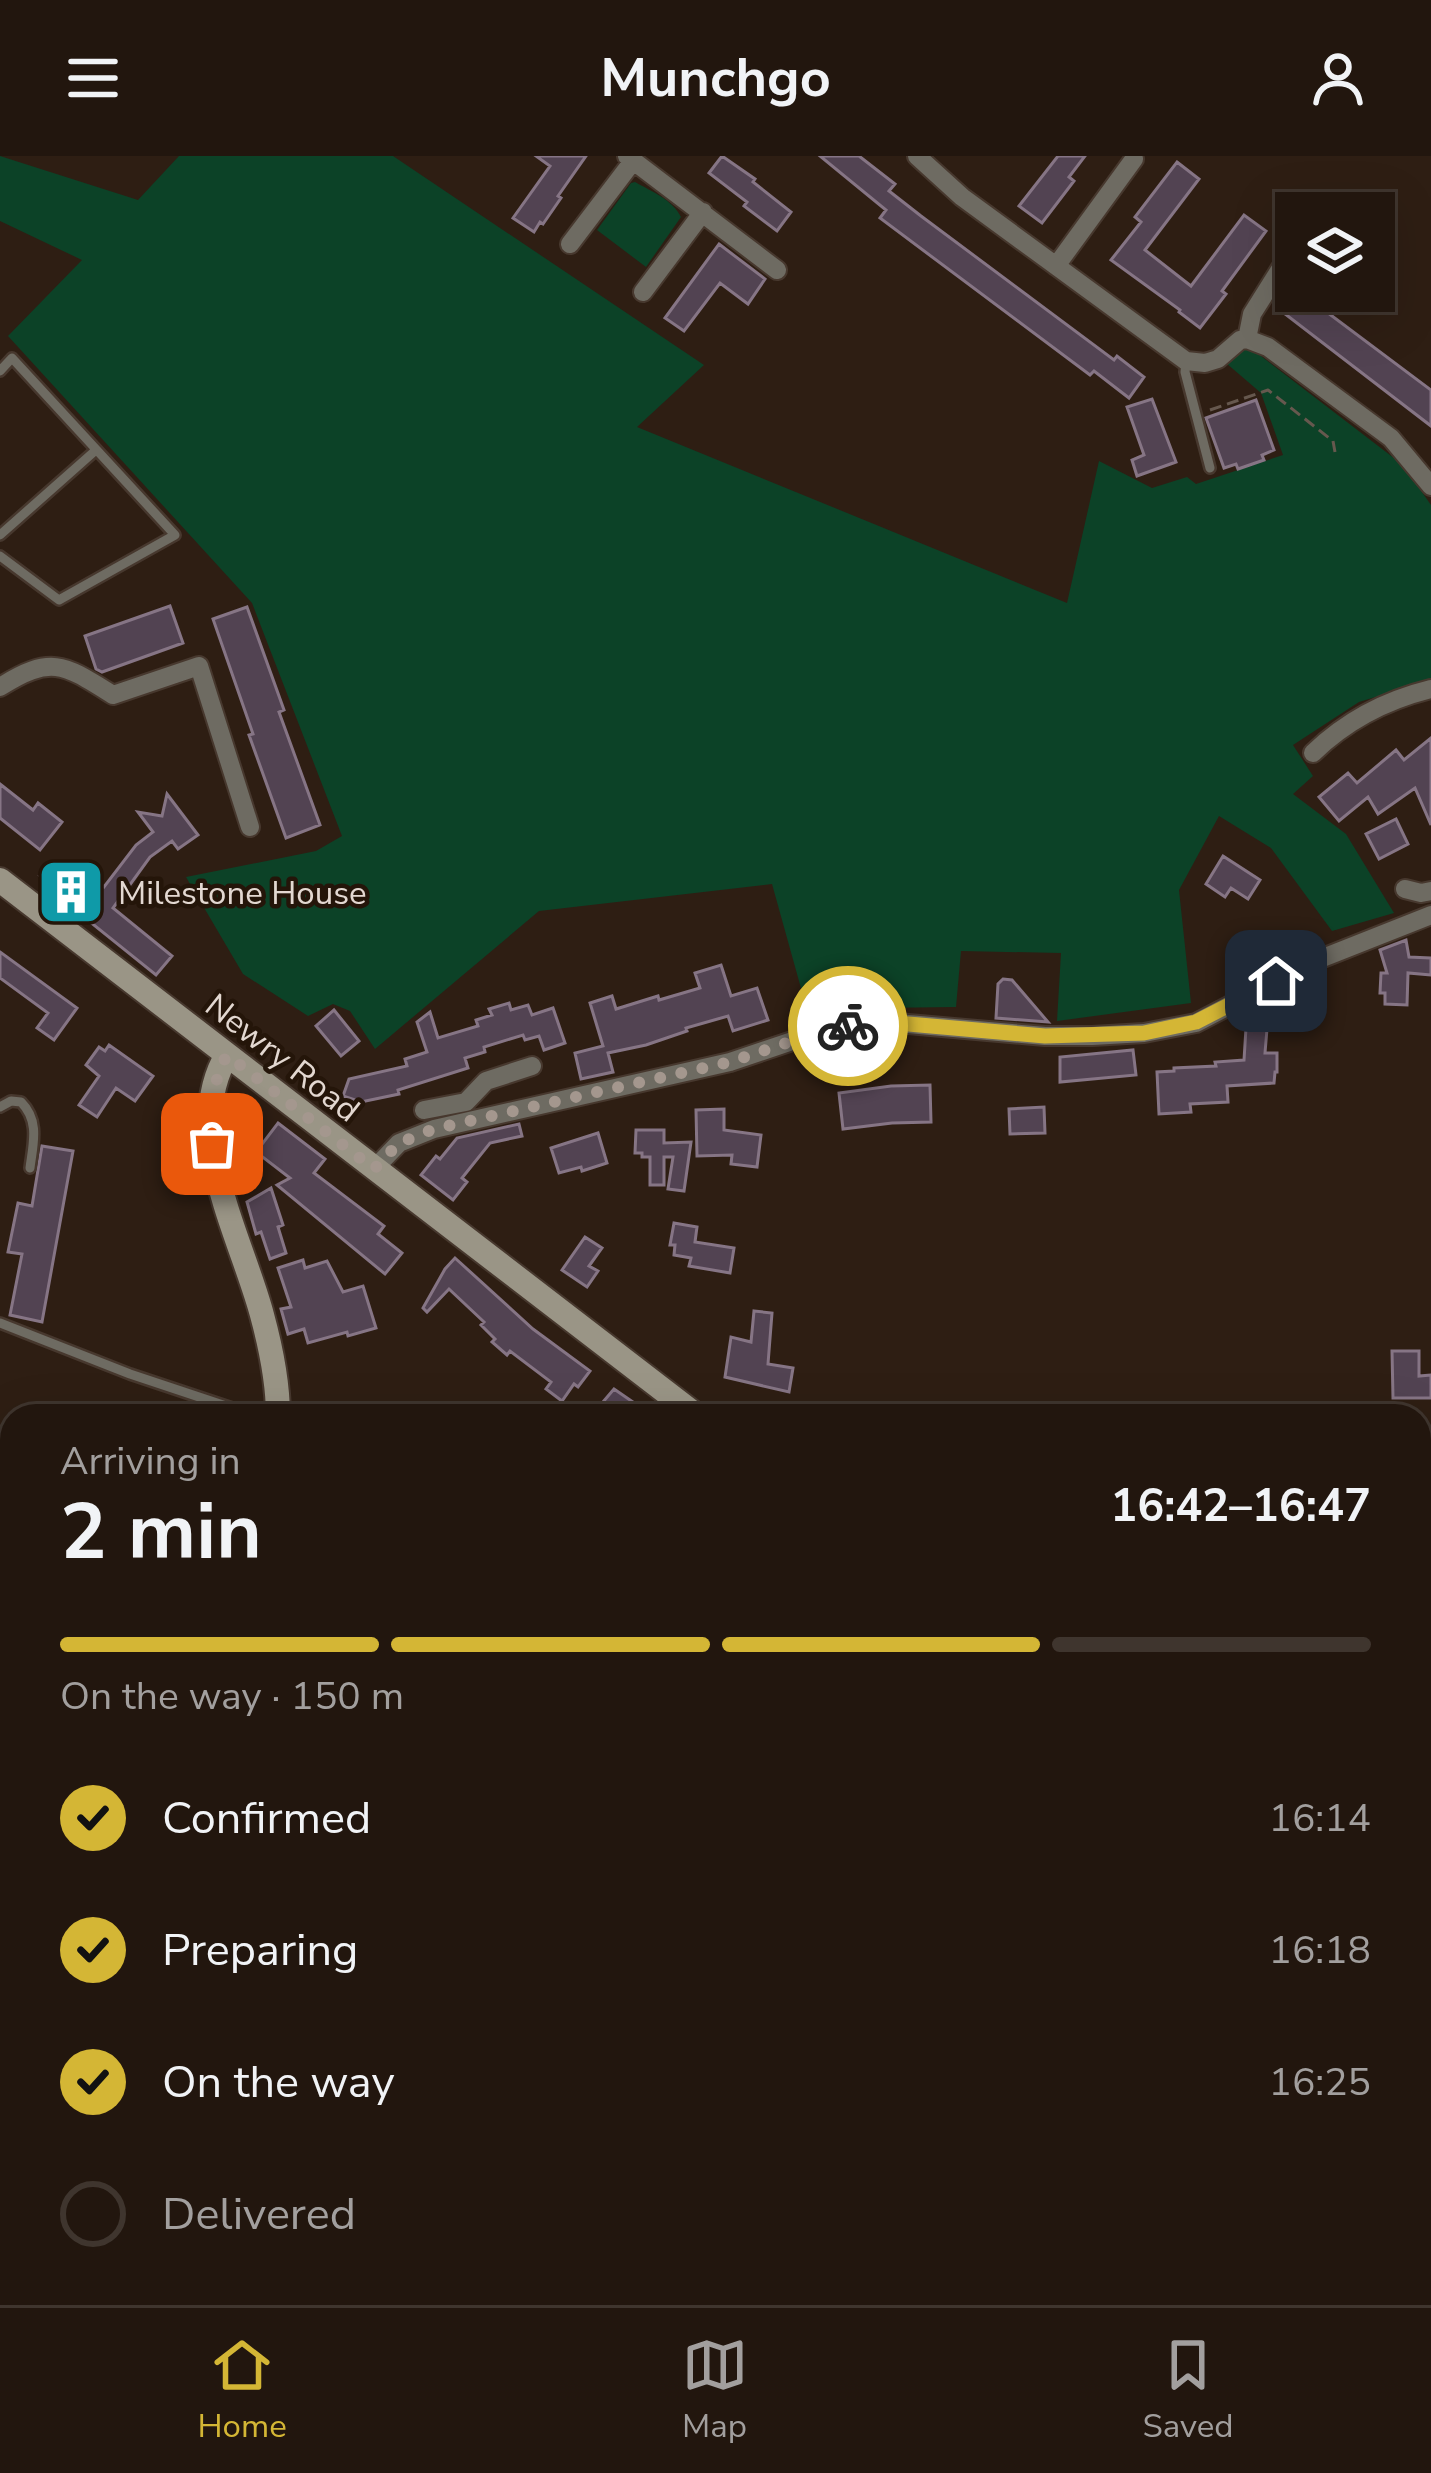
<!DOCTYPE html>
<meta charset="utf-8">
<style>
:root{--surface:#22160e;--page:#2a1f17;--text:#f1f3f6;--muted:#a29f9e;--line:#3f352e;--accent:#d4b635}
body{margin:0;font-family:"Nunito Sans",sans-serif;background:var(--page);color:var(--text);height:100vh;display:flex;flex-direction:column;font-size:45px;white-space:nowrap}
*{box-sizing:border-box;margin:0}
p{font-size:39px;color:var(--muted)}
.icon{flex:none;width:66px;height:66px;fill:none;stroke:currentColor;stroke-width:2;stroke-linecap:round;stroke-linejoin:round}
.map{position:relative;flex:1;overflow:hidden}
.panel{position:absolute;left:0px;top:1248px;width:1431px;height:903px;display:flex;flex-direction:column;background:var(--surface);border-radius:36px 36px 0 0;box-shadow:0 12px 48px #0002,0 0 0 3px var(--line)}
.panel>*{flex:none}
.tools{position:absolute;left:1275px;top:36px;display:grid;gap:24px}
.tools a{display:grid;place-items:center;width:120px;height:120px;border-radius:0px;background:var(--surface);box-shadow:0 12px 48px #0002,0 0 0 3px var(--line);font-size:60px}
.pin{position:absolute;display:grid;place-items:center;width:102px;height:102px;color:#fff;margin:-51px;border-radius:24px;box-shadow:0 6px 18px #0006}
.courier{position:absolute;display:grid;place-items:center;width:120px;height:120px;margin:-60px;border:9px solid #d4b635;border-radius:50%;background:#fff;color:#222;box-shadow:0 3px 15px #0007}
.head em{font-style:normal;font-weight:700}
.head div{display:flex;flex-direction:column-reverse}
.head{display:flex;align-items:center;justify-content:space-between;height:204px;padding:0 60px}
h1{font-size:78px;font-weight:700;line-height:90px}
.bar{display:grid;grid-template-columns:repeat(4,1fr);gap:18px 12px;align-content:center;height:144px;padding:0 60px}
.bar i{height:15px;border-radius:9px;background:var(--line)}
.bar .active{background:var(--accent)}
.bar p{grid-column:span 4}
ol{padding:0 60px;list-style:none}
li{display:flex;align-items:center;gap:36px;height:132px}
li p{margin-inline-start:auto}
li .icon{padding:12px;border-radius:50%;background:var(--accent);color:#111;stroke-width:4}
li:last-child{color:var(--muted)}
li i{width:66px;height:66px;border:6px solid var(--line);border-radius:50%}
header{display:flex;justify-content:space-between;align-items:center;height:156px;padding:0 60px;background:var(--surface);font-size:54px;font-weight:700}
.menu{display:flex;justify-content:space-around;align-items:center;height:168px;border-top:3px solid var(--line);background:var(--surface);font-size:33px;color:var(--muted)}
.menu a{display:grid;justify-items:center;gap:6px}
.menu .active{color:var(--accent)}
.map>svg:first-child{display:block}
</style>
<header><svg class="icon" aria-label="menu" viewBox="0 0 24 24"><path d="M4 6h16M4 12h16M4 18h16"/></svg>Munchgo<svg class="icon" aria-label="person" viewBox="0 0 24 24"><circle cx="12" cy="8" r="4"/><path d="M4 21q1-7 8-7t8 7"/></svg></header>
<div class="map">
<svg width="1431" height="2149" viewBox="0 0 1431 2149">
<rect width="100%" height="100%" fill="#2e1e13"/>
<path fill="#0c4227" d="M0,0L138,44L179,0H393L704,209L637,271L1067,447L1099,305L1152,332L1187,321L1196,328L1283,299L1261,237L1226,207L1248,190L1403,309L1431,349V524L1359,546L1293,589L1313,620L1293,638L1346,678L1394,757L1332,775L1271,692L1219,660L1179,734L1191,847L1057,865L1061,797L961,795L956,851L875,852L809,861L772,728L539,755L375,893L350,855L333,848L308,860L243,818L186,721L316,695L342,680L252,447L8,180L82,104L0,65Z
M635,26C651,35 673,44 681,61L646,111L597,74L631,27Z
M0,2097L12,2102V2139H106L132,2149H0Z
M571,2139H1141L1138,2149H568Z"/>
<path fill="#524352" stroke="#867585" stroke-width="3" d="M536,0H586L558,40L561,42L543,68L540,66L534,76L513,62L550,10Z
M722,0L755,23L753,26L791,56L777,75L744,50L747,46L709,17Z
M820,0H859L895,28L889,35L921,60L1114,204L1117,200L1144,221L1129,242L1094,215L1090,219L880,62L886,54Z
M1058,0H1085L1069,21L1074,25L1042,67L1019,50Z
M1177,6L1199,23L1145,94L1191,130L1244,59L1266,75L1222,135L1226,138L1200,172L1179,156L1180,154L1111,104L1141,66L1135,61Z
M719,88L765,123L748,148L720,127L684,175L665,162Z
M1292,130L1431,234V270L1276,151Z
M1152,243L1176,306L1137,320L1132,304L1144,299L1127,251Z
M1256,244L1274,294L1262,299L1264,304L1238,313L1236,308L1224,312L1206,262Z
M170,450L183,487L102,516L96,513L85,480Z
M247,451L284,554L279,556L320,669L286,682L249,579L253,578L213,463Z
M1431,582V669L1415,632L1378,658L1368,641L1339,665L1319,641L1348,617L1357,627L1396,594L1404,604Z
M0,628L33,654L38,647L62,666L40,694L0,662Z
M167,638L198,679L178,693L172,685L150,701L113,752L172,800L156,819L49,733L51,731L41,721H61L73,707L104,731L136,689L153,676L138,656L162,660Z
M1396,663L1408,688L1379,703L1366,678Z
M1223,700L1260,724L1248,743L1231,732L1225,741L1206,728Z
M1406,784L1409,801L1431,802V819L1408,817L1407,849L1385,848V837H1380L1381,817H1387L1380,794Z
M0,796L77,852L54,884L37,872L48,857L0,822Z
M721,809L731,840L757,832L768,864L733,875L728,860L686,872L687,875L646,889L608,897L613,916L581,923L575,897L603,890L590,847L612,840L616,853L658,840L659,844L700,832L695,817Z
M1003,823L1012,824L1048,866L996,862L998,828Z
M509,847L511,854L528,849L532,859L553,852L565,887L544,894L539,880L525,884L523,879L484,891L485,896L465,902L468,912L398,934L399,938L361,946L343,940L349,923L407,910L405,903L427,896L417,866L430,856L438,882L478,870L476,864L492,859L489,853Z
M334,854L359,885L341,900L316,870Z
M1246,872L1267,873L1265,897H1277V916H1275L1274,927L1227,930L1228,946L1190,948L1191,956L1159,958L1157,916L1174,915V912L1216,910L1215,906L1244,904Z
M109,889L153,920L135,945L116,932L97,961L79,949L99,920L86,909L99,891L105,895Z
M1133,894L1136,919L1060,926V901Z
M930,929L931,966L892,967L843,973L839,937L891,930Z
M1044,951L1045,977L1010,978L1009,953Z
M724,953V974L761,979L757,1011L731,1008L732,999L697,1000L696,954Z
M278,967L325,1003L314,1017L384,1070L378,1078L402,1097L385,1118L277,1029L290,1022L256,996Z
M519,968L522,980L490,987L462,1022L467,1026L453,1044L421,1019L436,1000L440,1003L457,982Z
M636,974H664V987L691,986L684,1035L668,1033L673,1001H664V1029H650V1001H642V997H635Z
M598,977L607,1007L582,1015L581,1011L559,1017L551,992Z
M42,990L73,995L42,1166L10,1159L22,1098L8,1096L18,1047L32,1050Z
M271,1032L283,1069L278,1071L286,1097L270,1103L261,1076L256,1078L247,1046Z
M674,1067L697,1071L695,1086L734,1092L730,1117L689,1110L691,1102L674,1099L675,1089H670Z
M585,1081L602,1092L589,1110L598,1115L587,1131L562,1114Z
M455,1102L533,1173L590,1215L578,1231L574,1228L562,1245L546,1233L551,1226L510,1195L507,1199L492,1186L495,1183L481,1169L484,1166L449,1133L427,1156L423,1152L445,1113Z
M303,1104L305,1112L327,1105L343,1136L363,1130L376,1172L348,1180L347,1176L308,1187L304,1173L288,1178L281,1153L291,1151L278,1112Z
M754,1155L772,1157L768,1208L793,1212L789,1236L725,1221L731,1181L751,1186Z
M1392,1195H1419V1220L1431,1219V1242H1393Z
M614,1233L630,1244L653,1260H591Z"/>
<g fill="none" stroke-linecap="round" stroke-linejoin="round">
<defs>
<path id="lane" d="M1186,206L1185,216L1210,312
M0,215L12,202L175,379L59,444L0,400
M0,379L96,294
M0,951L11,945L21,946C40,965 33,988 30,1012
M0,1167L130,1218L256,1260
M0,1400L12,1405
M0,1528L12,1533
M957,2139L996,2149
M587,2149L590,2139
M805,2149L808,2139
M1021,2149L1023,2139
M1133,2149L1136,2139"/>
<path id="street" d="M627,0L777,114
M917,0L962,41L1186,205L1205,207L1218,203L1240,184L1247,183L1268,191L1391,282L1431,330
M570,88L633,5
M1056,110L1134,3
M643,136L703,56
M1247,183L1252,158L1286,104
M0,531C52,498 65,509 113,539L199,510L250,671
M1313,597C1346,565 1386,544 1431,533
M1405,733L1421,737L1431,735
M424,954L466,946L486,925L532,910
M374,1013L399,987L434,973L730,906L822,875L864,867H897L1045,880H1092L1144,877L1196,867L1315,805L1431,759
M0,1765L12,1770
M0,1979L12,1981"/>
<path id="secondary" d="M0,724L697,1260
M227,899C181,975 242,1083 262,1159C271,1192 278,1226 278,1260
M1419,1389L1431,1390
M256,2149L257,2139"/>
</defs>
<use href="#lane" stroke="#47382e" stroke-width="14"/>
<use href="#street" stroke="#47382e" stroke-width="22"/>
<use href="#secondary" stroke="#47382e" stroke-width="28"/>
<path stroke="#66584e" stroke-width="3" stroke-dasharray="12 6" stroke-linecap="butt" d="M1210,254L1268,234L1333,285L1335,296
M0,2129L12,2134
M24,2139L52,2149"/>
<use href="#lane" stroke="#6e6b62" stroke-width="9"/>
<use href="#street" stroke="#6e6b62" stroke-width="18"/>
<use href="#secondary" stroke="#9a9586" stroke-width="24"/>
</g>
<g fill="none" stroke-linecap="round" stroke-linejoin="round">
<path stroke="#a4978e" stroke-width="12" stroke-dasharray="0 21.6" d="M212,988C211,957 211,927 227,899L374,1013L399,987L434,973L730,906L822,875L848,870"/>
<path stroke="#d4b635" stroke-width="15" d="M848,870L897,867L1045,880L1144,877L1196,866L1276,825"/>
</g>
<defs>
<symbol id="building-square" viewBox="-11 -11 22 22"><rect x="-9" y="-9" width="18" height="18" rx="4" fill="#0f9aa8" stroke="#241509"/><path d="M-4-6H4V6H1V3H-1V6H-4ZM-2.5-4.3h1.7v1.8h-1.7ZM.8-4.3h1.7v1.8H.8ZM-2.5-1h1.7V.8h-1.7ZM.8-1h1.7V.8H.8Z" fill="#fff"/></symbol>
</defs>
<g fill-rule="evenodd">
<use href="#building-square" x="33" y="698" width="76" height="76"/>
</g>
<g text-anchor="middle" stroke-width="9" stroke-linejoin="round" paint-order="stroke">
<g font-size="33" fill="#e3d8d1" stroke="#241509" text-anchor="start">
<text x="118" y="748">Milestone House</text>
</g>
<g font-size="33" fill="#e3d8d1" stroke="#241509">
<text transform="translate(283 901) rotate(38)" y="12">Newry Road</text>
</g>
</g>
</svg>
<div class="tools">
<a><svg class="icon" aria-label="layers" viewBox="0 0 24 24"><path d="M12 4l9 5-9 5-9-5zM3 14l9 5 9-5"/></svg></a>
</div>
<div class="pin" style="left:212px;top:988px;background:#ea580c"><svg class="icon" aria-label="bag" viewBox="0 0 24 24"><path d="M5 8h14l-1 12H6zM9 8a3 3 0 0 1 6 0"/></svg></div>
<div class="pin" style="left:1276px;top:825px;background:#1f2937"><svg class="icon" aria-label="home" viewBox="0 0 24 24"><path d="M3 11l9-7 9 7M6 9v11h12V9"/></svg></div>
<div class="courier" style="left:848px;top:870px"><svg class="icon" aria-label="bike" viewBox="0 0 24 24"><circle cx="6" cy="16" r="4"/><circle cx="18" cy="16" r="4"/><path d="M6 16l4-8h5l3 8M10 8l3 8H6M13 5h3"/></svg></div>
<section class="panel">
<div class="head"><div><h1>2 min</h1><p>Arriving in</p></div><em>16:42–16:47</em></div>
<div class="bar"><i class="active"></i><i class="active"></i><i class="active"></i><i></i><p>On the way · 150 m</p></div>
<ol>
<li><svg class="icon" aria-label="check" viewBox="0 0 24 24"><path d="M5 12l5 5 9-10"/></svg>Confirmed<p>16:14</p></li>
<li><svg class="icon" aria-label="check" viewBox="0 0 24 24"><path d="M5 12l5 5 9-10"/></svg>Preparing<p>16:18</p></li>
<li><svg class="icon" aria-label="check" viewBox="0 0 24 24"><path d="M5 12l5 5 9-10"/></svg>On the way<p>16:25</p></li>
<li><i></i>Delivered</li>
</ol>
</section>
</div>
<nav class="menu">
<a class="active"><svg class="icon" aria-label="home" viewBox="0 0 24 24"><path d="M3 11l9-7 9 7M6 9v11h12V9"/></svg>Home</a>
<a><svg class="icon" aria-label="map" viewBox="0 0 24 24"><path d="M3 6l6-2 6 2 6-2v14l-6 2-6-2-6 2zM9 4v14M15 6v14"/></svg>Map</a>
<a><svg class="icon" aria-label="saved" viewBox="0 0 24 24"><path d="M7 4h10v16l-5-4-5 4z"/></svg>Saved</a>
</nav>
